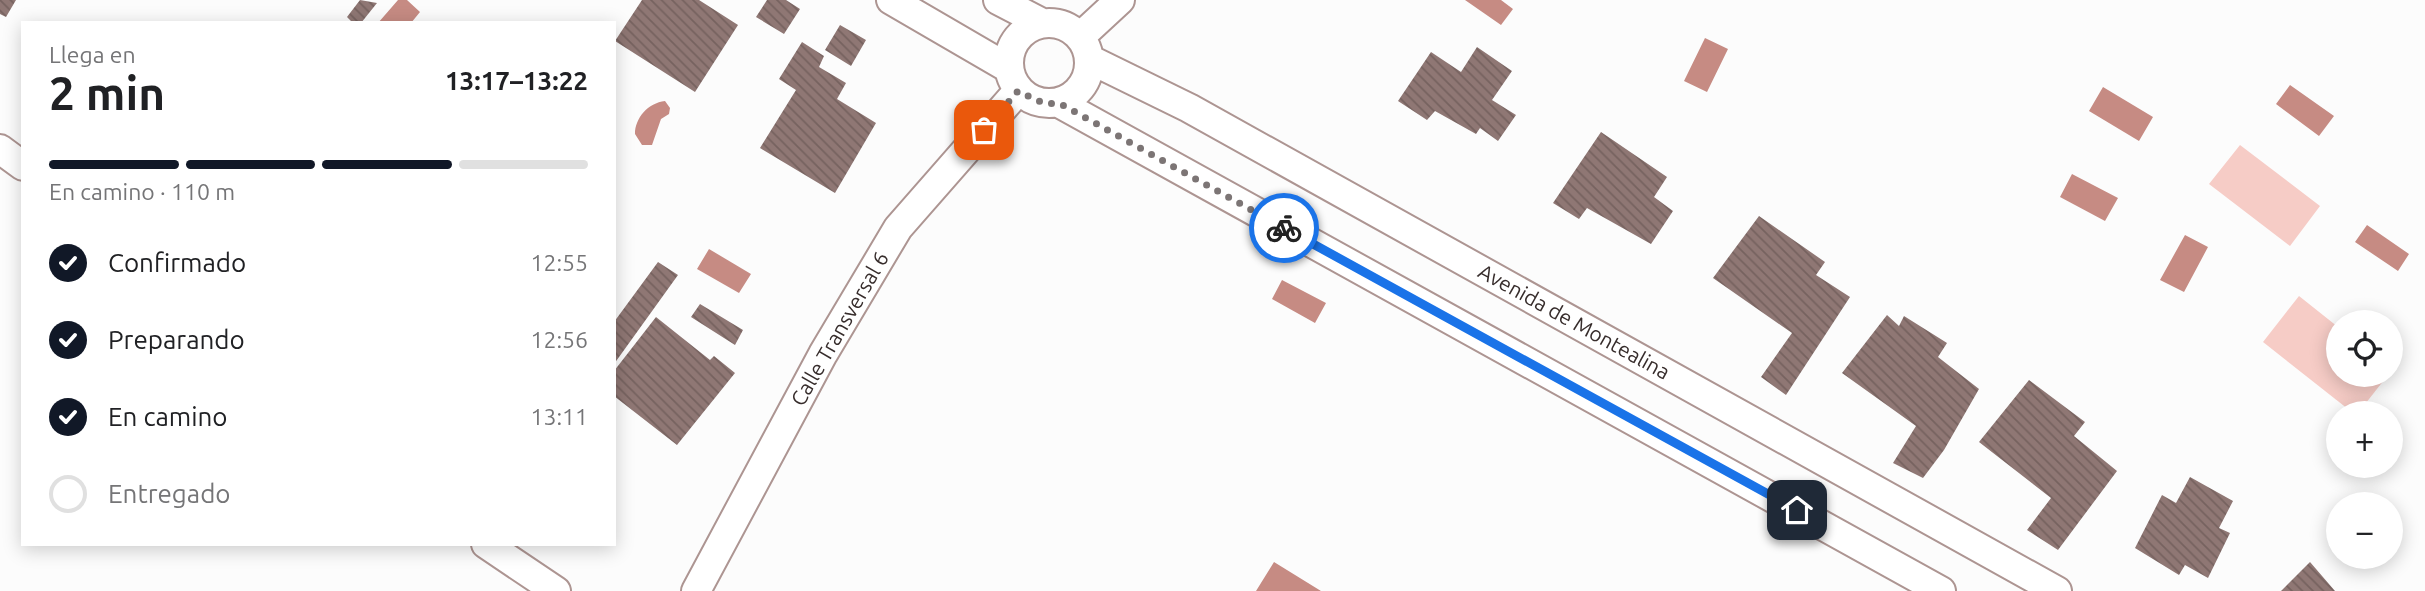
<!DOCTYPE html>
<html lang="es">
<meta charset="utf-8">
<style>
:root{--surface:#fff;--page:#f2f2f2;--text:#202124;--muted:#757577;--line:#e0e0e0;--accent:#111827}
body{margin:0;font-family:Ubuntu,sans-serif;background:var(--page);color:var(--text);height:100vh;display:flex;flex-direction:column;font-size:26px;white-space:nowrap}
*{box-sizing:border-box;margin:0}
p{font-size:23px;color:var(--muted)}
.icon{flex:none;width:38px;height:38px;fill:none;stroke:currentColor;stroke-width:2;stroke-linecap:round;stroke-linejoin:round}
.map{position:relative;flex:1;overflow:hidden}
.drawer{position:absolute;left:21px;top:21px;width:595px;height:525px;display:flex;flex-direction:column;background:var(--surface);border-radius:0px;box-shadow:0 4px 18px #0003}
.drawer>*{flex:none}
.controls{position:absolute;left:2326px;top:310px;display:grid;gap:14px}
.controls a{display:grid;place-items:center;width:77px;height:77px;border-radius:50%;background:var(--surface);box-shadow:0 4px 18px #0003;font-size:35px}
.pin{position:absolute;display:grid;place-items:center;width:60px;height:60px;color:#fff;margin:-30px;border-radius:14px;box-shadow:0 4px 10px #0006}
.courier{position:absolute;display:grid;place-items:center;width:70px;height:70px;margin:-35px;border:5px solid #1a73e8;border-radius:50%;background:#fff;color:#222;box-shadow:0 2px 9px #0007}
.headline em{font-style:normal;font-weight:700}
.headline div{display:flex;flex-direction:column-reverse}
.headline{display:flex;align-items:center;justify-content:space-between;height:119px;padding:0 28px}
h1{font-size:46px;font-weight:700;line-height:52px}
.bar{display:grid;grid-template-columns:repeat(4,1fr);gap:10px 7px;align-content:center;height:84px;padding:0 28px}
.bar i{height:9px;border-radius:5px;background:var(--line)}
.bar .active{background:var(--accent)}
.bar p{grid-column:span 4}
ol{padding:0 28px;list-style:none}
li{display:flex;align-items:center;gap:21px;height:77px}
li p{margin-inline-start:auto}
li .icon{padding:7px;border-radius:50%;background:var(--accent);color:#fff;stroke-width:4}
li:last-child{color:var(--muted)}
li i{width:38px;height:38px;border:4px solid var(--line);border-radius:50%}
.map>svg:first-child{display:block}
</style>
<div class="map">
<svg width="2425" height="591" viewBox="0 0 2425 591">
<defs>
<pattern id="building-back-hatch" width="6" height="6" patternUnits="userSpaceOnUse" patternTransform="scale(1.75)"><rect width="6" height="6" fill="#8f7774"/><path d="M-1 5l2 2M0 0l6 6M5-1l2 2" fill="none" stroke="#76625f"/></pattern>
</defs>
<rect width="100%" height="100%" fill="#fcfcfc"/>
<path fill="#f6ccc6" d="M2240,145L2320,206L2290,246L2209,184Z
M2299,296L2338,327V374L2388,375L2358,413H2353L2263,342Z"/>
<path fill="#c68b83" d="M398,0H407L420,12L411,23H378Z
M1465,0H1501L1513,9L1501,25Z
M1705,38L1728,49L1707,92L1684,81Z
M2290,85L2334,116L2319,136L2276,104Z
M2103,87L2153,117L2139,141L2089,111Z
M665,101L670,108L669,114L661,119L652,145H642L635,134C635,118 648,103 665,101Z
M2072,174L2118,198L2105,221L2060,197Z
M2367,225L2409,254L2398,271L2355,242Z
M2185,235L2208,247L2184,292L2160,280Z
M709,249L751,274L739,293L697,269Z
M1282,280L1326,303L1315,323L1272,299Z
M1274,562L1321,591H1256Z"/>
<path fill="url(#building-back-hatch)" d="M0,0H16L6,17L0,14Z
M360,0L377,3L361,23H353L347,17Z
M642,0H699L738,25L695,92L615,41Z
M767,0H786L800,9L784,34L756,17Z
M840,25L866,40L851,66L825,50Z
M802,42L824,56L819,67L846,83L837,99L876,123L835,193L760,148L796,90L779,79Z
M1477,47L1512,71L1492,100L1516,115L1498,141L1480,128L1476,134L1435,111L1427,120L1398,101L1431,52L1461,72Z
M1601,132L1667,177L1654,197L1673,211L1651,244L1587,208L1579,219L1553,203Z
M1759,216L1825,262L1816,275L1850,297L1786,395L1761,377L1792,333L1713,278Z
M658,262L678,275L614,364V322Z
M700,304L743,330L735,345L691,317Z
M1887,315L1899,326L1904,316L1947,343L1938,357L1979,389L1944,450L1923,478L1893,463L1916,426L1842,373Z
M656,317L710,360L714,356L735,373L677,445L614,396V371Z
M2029,380L2085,422L2074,436L2117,471L2058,550L2027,530L2051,498L1979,442Z
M2190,477L2233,501L2219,528L2230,533L2208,578L2185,565L2179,575L2135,548L2162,495L2176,503Z
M2310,562L2335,591H2281Z"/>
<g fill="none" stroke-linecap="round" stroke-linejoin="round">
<defs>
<path id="street" d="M891,0L1008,68
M998,0L1042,23
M1009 63a40 40 0 1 1 80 0a40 40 0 1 1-80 0Z
M1080,37L1120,0
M1089,59L1189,108L2057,591
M1059,103L1941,591
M0,149L23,166
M486,544L556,591
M696,591L823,354L898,228L1018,91"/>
</defs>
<use href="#street" stroke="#ad9592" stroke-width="32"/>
<use href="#street" stroke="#fff" stroke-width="28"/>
</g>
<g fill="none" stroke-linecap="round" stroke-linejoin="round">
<path stroke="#7c7575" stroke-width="7" stroke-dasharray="0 12.6" d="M984,130L1018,91L1045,104L1059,103L1284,228"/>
<path stroke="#1a73e8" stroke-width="9" d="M1284,228L1797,510"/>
</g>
<g text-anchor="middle" stroke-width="6" stroke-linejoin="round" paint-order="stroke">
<g font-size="21" fill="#372d2c" stroke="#fff">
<text transform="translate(1574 322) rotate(29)" y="7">Avenida de Montealina</text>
<text transform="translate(840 329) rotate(-60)" y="7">Calle Transversal 6</text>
</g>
</g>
</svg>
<div class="controls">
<a><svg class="icon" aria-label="locate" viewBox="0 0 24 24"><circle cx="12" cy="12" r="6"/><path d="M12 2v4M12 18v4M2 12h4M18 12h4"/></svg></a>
<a>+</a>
<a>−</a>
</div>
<div class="pin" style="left:984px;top:130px;background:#ea580c"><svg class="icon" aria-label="bag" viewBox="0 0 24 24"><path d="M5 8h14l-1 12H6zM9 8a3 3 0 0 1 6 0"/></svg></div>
<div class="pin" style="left:1797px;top:510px;background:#1f2937"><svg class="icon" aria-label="home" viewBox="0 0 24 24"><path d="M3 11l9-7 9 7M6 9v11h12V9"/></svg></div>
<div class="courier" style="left:1284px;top:228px"><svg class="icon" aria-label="bike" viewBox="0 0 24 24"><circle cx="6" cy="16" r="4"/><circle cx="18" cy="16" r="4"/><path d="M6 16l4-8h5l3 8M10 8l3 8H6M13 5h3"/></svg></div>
<section class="drawer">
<div class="headline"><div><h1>2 min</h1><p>Llega en</p></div><em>13:17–13:22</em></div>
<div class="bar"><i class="active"></i><i class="active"></i><i class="active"></i><i></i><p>En camino · 110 m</p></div>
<ol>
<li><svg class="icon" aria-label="check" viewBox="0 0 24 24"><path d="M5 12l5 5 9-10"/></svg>Confirmado<p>12:55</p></li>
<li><svg class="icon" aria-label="check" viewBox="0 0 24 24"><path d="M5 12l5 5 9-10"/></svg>Preparando<p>12:56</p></li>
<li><svg class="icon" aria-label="check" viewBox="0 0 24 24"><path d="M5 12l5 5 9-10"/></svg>En camino<p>13:11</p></li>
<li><i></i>Entregado</li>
</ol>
</section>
</div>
